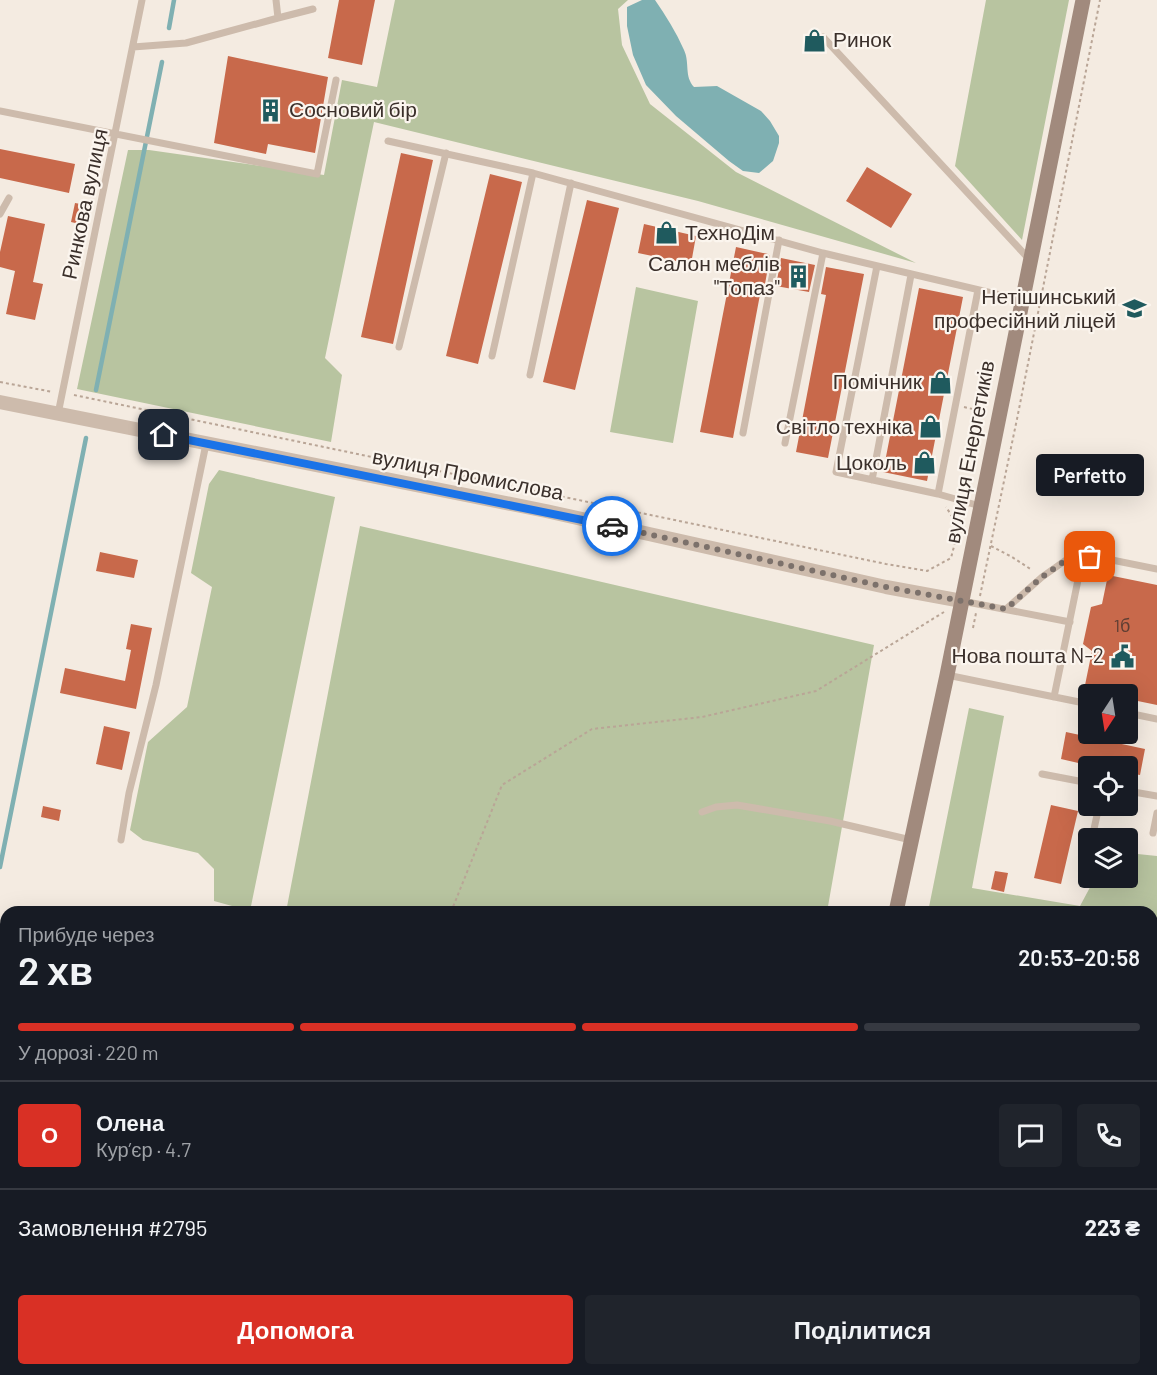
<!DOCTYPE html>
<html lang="uk">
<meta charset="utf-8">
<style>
:root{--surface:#171b24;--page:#20242c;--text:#f1f3f6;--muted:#9ea1a6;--line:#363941;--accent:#d93025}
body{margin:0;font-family:Barlow,sans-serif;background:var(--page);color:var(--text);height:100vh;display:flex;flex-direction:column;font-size:22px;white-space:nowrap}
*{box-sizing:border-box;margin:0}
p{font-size:20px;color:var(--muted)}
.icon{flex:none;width:33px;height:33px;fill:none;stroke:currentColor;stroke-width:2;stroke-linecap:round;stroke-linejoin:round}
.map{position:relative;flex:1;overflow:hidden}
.sheet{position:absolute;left:0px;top:906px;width:1158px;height:470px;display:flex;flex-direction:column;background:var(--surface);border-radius:18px 18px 0 0;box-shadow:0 6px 24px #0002}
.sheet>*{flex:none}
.needle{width:39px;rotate:192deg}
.tools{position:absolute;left:1078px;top:684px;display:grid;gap:12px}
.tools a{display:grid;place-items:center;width:60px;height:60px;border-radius:6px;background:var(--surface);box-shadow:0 6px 24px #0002;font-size:30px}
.pin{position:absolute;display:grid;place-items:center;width:51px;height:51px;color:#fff;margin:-26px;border-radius:12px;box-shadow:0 3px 9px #0006}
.courier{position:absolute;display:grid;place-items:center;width:60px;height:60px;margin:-30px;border:4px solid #1a73e8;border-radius:50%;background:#fff;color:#222;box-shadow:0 2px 8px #0007}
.bubble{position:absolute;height:42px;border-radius:6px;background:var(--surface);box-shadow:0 6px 24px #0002;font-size:20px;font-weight:600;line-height:42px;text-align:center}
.summary em{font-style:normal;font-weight:600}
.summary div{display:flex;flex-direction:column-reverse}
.summary{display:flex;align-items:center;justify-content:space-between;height:102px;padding:0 18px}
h1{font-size:39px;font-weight:600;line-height:45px}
.bar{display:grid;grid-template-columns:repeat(4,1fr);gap:9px 6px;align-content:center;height:72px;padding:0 18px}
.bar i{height:8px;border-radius:4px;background:var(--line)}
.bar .on{background:var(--accent)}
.bar p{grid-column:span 4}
.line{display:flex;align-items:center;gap:15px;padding:0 18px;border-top:2px solid var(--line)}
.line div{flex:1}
.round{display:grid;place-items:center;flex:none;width:63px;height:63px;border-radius:6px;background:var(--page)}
.cta{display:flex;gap:12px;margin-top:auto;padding:12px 18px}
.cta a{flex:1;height:69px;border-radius:6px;background:var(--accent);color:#fff;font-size:24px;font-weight:600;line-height:69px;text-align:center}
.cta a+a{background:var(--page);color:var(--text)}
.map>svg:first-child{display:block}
</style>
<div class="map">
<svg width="1157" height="1375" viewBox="0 0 1157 1375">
<rect width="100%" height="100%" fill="#f4ebe1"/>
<path fill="#b8c4a0" d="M395,0H628L618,9L622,45L650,104L736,172L916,263L698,201L374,122L325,358L342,375L331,442L77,389L128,150H149L324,175L342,80L377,87Z
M986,0H1069L1022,240L955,166Z
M636,287L698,301L673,443L610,432Z
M219,470L335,497L250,911L214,901V869L198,853L143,840L130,830L148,742L187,707L212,587L191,573L209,484Z
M360,526L874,645L827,912H286Z
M969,708L1004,716L972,888L1080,906L1095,878H1128V853L1157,856V1038L1152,1037V912H928Z
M6,1064V1370H738L737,1375H0V1090Z"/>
<path fill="#7fb0b2" d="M642,0H655C666,16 676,32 684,50C690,63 684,76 694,87L717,86L761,111L770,121L779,136V143L773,161L759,173L743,171L729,161L676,116L646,85L633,55L627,26V7Z"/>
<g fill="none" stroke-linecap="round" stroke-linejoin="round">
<path stroke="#7fb0b2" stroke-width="4.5" d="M169,28L174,0
M96,390L162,62
M0,867L86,438"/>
</g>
<path fill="#c8694b" d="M339,0H375L362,65L328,58Z
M228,56L328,77L315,153L268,144L266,154L214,143Z
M0,149L75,164L69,193L0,178Z
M401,153L433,160L393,344L361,337Z
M867,167L912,194L891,228L846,201Z
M490,174L522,182L478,364L446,356Z
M587,200L619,208L575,390L543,382Z
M75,203L92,206L88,226L71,222Z
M8,216L45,224L33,282L43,284L35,320L6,314L15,271L0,267V252Z
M644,224L696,236L691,264L638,253Z
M736,247L768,254L770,256L765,284H762L733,438L700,432Z
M781,258L815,265L809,292L776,286Z
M826,267L864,274L828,458L796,452L826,295L821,294Z
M919,288L963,297L927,481L883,472Z
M100,552L138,560L134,578L96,571Z
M1108,575L1157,585V705L1128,699V694H1107L1084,690L1092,651L1083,644L1091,607L1102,604Z
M131,624L152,628L136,709L60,693L65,668L125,681L131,650L126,649Z
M104,726L130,732L122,770L96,764Z
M1066,732L1145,749L1140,775L1128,773V766H1087V765L1061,759Z
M1051,805L1078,811L1061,884L1034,878Z
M43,806L61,810L59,821L41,817Z
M995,871L1008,873L1004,892L991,889Z"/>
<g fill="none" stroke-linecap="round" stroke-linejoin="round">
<path stroke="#b9a596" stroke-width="2" stroke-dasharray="3 3" stroke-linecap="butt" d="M0,382L53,392
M74,395L886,564L927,571L951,558L959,527L946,507
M964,407L985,412
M991,546L1012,557L1032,570
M980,596L1017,419L1100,0
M973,628L976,613
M451,912L502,785L592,729L702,717L816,691L944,612
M0,1087L6,1053
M0,1354L7,1375
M895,1370L920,1375"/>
<path stroke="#cdbbac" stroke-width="7" d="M278,18L313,9
M823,37L1029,259
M133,47L186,43L278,18L276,0
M0,111L317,174L336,80
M388,141L533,173L823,253
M0,214L9,198
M877,266L836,472L938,494L980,506
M399,347L446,153
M492,356L533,173
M530,375L571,183
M58,414L142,0
M743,433L779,240
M785,443L823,253L1022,300
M872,480L911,275
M938,494L978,290
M962,601L1070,622
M1006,609L1042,577L1073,555L1107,559L1157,569
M947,675L1089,704
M1054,697L1078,580
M1128,713L1157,719
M1042,774L1089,783
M1128,791L1157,796
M702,812L716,807L737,805L830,821L911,840
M1153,833L1157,813
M1092,838L1099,806
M121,840L129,793L156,685L206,444
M1084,876L1089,852
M1152,1302L1157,1303
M1152,1320L1157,1322"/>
<path stroke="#cdbbac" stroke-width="14" d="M0,402L546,511L886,587L962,601"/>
<path stroke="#a18a7d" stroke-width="15" d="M896,912L947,675L1083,0
M798,1375L799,1370"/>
</g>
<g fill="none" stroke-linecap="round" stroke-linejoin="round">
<path stroke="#7c716b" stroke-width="6" stroke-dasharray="0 10.8" d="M612,526L886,587L1006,609L1042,577L1073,555L1090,557"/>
<path stroke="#1a73e8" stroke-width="8" d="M164,435L612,526"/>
</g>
<defs>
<symbol id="shop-bare" viewBox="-9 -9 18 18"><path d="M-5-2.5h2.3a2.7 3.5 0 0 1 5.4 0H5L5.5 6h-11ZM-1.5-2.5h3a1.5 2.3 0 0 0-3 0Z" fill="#1f5a5e" stroke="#fbf5ee" stroke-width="2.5" paint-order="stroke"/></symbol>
<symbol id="building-bare" viewBox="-9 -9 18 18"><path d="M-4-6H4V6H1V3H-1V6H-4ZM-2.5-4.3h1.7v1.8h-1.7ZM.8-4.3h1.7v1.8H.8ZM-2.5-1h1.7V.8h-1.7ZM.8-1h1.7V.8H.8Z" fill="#1f5a5e" stroke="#fbf5ee" stroke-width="2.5" paint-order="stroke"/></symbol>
<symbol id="university-bare" viewBox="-9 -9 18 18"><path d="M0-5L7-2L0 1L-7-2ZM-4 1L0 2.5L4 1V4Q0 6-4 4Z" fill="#1f5a5e" stroke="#fbf5ee" stroke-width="2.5" paint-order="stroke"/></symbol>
<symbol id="civic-bare" viewBox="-9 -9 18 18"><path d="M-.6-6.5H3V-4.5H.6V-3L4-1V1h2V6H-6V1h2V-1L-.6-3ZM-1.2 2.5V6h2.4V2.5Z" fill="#1f5a5e" stroke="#fbf5ee" stroke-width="2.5" paint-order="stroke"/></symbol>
</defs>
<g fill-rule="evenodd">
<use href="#shop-bare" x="798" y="24" width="33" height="33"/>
<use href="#building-bare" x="254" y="94" width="33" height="33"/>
<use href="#shop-bare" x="650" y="216" width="33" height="33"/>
<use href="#building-bare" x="782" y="260" width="33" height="33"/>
<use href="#university-bare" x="1118" y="292" width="33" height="33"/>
<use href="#shop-bare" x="924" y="366" width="33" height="33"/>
<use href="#shop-bare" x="914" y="410" width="33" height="33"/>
<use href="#shop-bare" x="908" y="446" width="33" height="33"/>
<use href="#civic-bare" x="1106" y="640" width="33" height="33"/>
</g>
<g text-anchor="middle" stroke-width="4.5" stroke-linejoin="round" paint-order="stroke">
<g font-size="18" fill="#5e3e33">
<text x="1122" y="632">1б</text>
</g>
<g font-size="21" fill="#3b302b" stroke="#fbf5ee" text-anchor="end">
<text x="833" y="47" text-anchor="start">Ринок</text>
<text x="289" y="117" text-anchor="start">Сосновий бір</text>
<text x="685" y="240" text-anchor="start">ТехноДім</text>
<text x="780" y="271">Салон меблів<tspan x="780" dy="24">"Топаз"</tspan></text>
<text x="1116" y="304">Нетішинський<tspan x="1116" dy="24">професійний ліцей</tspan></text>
<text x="922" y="389">Помічник</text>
<text x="913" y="434">Світло техніка</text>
<text x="907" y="470">Цоколь</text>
<text x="1104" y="663">Нова пошта N-2</text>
</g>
<g font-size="21" fill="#3b302b" stroke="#fbf5ee">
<text transform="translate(85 204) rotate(-78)" y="7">Ринкова вулиця</text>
<text transform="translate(970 452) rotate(-79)" y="7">вулиця Енергетиків</text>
<text transform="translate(468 475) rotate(11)" y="7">вулиця Промислова</text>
</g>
</g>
</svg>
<div class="tools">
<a><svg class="needle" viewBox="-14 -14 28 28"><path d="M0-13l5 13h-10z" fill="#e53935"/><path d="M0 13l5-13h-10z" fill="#9ea1a6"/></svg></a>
<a><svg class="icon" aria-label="locate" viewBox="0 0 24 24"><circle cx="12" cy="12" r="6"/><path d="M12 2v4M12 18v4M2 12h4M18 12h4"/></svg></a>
<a><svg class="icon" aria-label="layers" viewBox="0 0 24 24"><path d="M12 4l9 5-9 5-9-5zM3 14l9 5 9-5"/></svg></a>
</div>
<div class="pin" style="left:1090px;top:557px;background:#ea580c"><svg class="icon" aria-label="bag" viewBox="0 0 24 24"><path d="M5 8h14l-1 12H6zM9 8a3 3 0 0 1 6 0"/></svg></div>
<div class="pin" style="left:164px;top:435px;background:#1f2937"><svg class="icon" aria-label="home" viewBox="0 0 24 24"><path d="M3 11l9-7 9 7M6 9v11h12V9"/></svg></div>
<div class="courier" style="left:612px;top:526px"><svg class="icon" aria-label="car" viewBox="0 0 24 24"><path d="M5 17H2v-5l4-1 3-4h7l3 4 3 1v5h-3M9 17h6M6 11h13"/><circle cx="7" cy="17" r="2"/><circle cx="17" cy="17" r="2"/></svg></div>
<div class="bubble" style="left:1036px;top:454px;width:108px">Perfetto</div>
<section class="sheet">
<div class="summary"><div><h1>2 хв</h1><p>Прибуде через</p></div><em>20:53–20:58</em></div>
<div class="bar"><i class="on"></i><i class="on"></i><i class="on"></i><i></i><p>У дорозі · 220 m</p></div>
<div class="line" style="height:108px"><b class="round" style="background:var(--accent);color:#fff">О</b><div><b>Олена</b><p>Кур’єр · 4.7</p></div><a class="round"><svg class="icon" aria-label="chat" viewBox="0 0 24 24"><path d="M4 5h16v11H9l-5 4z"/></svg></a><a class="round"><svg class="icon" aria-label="phone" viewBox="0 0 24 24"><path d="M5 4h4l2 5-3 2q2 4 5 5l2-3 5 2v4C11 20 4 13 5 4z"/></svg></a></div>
<div class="line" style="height:78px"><div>Замовлення #2795</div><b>223 ₴</b></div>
<div class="cta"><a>Допомога</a><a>Поділитися</a></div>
</section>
</div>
